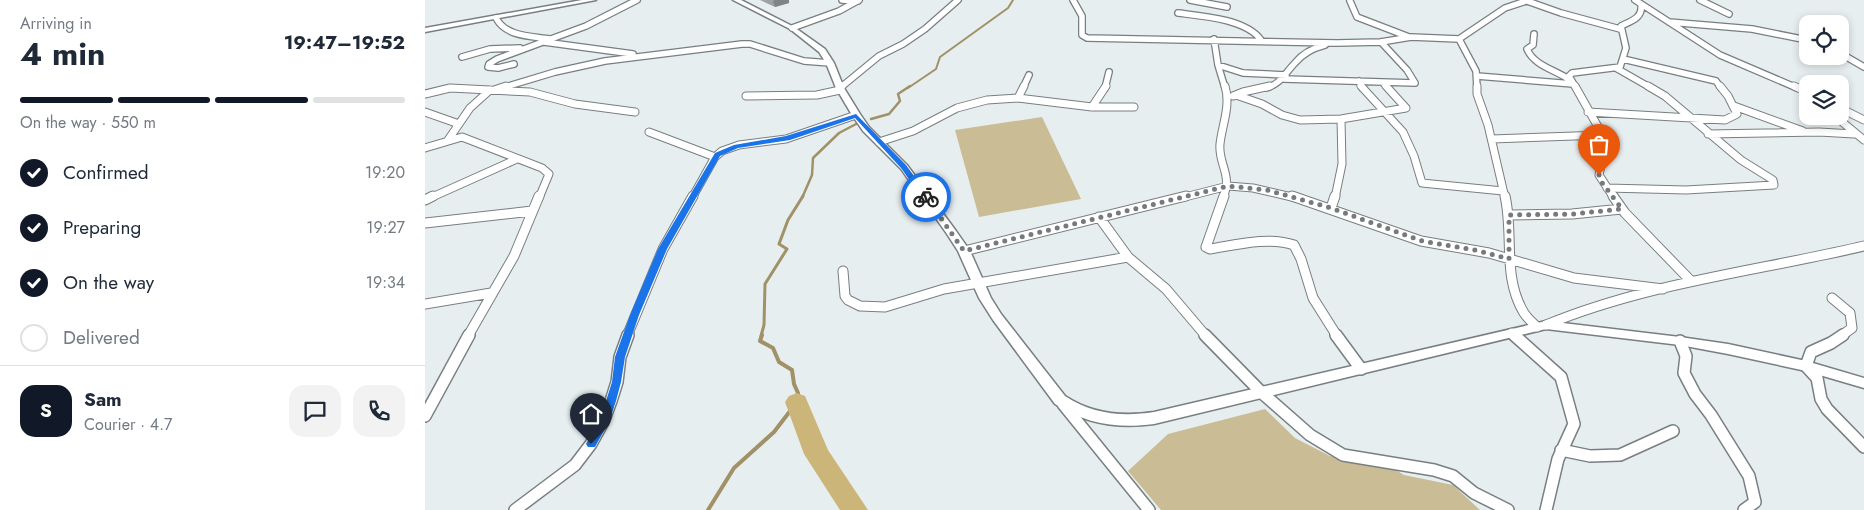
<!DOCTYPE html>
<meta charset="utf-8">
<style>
:root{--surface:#fff;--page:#f2f2f3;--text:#1f2937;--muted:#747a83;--line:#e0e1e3;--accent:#111827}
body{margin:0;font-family:Jost,sans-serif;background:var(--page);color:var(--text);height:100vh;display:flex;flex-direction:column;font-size:19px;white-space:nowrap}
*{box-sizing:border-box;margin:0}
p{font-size:16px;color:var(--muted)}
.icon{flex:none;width:28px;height:28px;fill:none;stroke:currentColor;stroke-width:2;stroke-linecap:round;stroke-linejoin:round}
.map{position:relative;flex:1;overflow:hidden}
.drawer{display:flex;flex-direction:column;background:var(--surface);width:425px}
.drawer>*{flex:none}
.buttons{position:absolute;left:1374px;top:15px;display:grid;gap:10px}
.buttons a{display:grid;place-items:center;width:50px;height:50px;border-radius:10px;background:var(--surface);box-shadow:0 2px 8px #0003;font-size:25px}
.pin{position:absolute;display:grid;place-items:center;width:42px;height:42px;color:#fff;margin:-51px -21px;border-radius:50% 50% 50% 0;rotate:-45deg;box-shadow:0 0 5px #0007}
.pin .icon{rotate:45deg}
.courier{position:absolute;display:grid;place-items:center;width:50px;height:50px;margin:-25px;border:4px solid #1a73e8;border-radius:50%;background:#fff;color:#222;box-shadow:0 1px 6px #0007}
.overview em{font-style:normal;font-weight:700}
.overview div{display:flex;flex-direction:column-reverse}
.overview{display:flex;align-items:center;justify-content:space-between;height:85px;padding:0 20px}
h1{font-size:32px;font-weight:700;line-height:38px}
.bar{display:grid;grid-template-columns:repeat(4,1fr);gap:8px 5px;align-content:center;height:60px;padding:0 20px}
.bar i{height:6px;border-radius:4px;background:var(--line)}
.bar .current{background:var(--accent)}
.bar p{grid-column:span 4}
.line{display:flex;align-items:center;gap:12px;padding:0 20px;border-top:1px solid var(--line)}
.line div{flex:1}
.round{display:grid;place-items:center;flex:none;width:52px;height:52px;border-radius:15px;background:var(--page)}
ol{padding:0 20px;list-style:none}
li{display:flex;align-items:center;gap:15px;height:55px}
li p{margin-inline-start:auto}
li .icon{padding:5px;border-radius:50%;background:var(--accent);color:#fff;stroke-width:4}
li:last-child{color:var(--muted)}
li i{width:28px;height:28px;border:2px solid var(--line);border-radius:50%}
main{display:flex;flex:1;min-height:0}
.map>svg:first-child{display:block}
</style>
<main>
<section class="drawer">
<div class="overview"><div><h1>4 min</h1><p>Arriving in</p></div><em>19:47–19:52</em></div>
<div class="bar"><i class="current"></i><i class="current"></i><i class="current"></i><i></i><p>On the way · 550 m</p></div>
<ol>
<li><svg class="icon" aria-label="check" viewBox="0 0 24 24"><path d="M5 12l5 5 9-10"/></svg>Confirmed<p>19:20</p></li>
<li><svg class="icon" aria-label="check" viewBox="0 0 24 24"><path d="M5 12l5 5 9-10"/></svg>Preparing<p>19:27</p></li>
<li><svg class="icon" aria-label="check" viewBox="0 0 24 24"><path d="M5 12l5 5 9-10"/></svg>On the way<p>19:34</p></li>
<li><i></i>Delivered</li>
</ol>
<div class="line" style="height:90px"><b class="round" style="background:var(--accent);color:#fff">S</b><div><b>Sam</b><p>Courier · 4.7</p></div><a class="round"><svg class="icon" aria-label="chat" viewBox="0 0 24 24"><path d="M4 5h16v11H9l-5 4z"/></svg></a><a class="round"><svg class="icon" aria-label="phone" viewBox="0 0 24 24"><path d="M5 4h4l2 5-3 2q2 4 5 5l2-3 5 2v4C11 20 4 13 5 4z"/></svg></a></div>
</section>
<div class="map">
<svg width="1439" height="510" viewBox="0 0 1439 510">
<rect width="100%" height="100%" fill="#e7eef0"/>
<path fill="#cabc95" d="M617,117L656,199L554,217L530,130Z
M840,409L870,438L905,456L961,464L979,475L1028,485L1055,510H736L703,471L743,434Z"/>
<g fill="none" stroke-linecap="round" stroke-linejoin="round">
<path stroke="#a09167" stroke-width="2" d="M483,88L511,69L515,57L583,8L588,0"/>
<path stroke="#a09167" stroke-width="2.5" d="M446,119L464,114L475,101L473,94L485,86
M377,198L387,175L388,158L414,133L433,123"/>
<path stroke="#a09167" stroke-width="3" d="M336,336L339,325L340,284L362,249L354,244L363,220L378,196"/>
<path stroke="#a09167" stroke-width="4" d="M283,510L309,468L349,432L372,402L373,393L369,384L367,370L354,362L348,348L335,341L337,335"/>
<path fill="#ccb579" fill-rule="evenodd" d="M372,393L380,396L403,450L443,510H415L379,454L360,402L364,396Z"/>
<defs>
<path id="minor-far3" d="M417,0L433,1
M648,0L657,16V35L662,38L912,43L956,42L986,37L1034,39L1080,8L1104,0
M765,0L802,7
M1210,0L1295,55L1372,88
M1275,0L1304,14
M925,1L932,17L984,37
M1102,1L1136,13L1195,29
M753,13C777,16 821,19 836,40
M71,18C81,37 106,36 125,39
M1244,22L1327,29L1382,40
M367,28L414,11L434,0
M1109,34L1108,45L1102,49C1109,66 1131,70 1145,80
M789,39L793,65L800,88
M1034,39L1051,71L1052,88
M119,42L208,54
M1415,53L1439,67
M37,57L65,49L95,48
M1198,59L1291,81L1296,88
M89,64L73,68L63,67L64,64L72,59L161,26L212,0
M793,65L818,73L861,75
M1191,68L1226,88
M1052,76L1148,84
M859,79L990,83L982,70L956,42
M934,81L937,88
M958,83L963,88
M77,88L130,72L180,61L317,44H325L379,61L405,63
M415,88L454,56L478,44L500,29L533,0
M598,88L604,75
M680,88L684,72
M841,88C856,84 860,73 870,63C878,53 888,48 900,45
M1151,88L1144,76L1147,73L1195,67L1201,48L1196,26C1206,21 1218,18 1216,5"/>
<path id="minor-far2" d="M936,86L978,132L989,156L997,183L1078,191
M1052,86V94L1063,125L1080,198
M1150,86L1181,141L1174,175L1189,198
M1369,86L1382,92
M415,88L417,86
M69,90L81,86
M0,94L25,88L105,92L150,104L210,112
M811,95L837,104L857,115L875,120L916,119L981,108L961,86
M321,96L392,95L415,90
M808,96L818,92L845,86
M593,98L599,86
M1309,106L1378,131
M667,107L681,86
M1415,108L1439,120
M0,112L34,124L23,140
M1163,112L1300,120L1312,114L1303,96L1295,86
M1410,116L1439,140
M34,124L45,108L65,90
M224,132L290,157
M1283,134L1394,132L1429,134
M1067,139L1178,135
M454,142L488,131L532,108L562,100L593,98L667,107H709
M0,148L37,137L117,168L124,174L114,198
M1182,188L1261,190L1349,185L1348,180L1316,160L1240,96L1223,86
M5,198L92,159
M267,198L290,157L297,151L314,145L361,139L431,115
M756,198L803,186L828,188L871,198
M798,198C808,174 793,165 795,144C797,125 806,106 800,86
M910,198L917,164L916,119"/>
<path id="minor-far1" d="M799,196L781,247L785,249C810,245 844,236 869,245L876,259L888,298L912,336
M867,196L996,241L1064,253L1149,278L1238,289
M1080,196C1089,235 1077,277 1099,313C1102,318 1108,323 1112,327
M1188,196L1200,213L1266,281
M0,200L8,196
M906,208L910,196
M1084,215L1147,214L1197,209
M674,217L703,257L741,289L781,336
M0,223L107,211
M539,251L761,196
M418,271L420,296L423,300L435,306L460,307L519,289L703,257
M1407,298L1425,313L1427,328L1416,336
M0,304L66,293
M1121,325C1222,283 1333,271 1439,246
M1087,333L1090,336
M43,336L89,256L114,196
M202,336L238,249L268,196"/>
<path id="minor" d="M780,335L836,392L885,435L918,455L1009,470L1028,476L1049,493L1083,510
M911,335L936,369
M1089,335L1136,377L1149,424L1133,459L1121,510
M1418,335L1406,343L1386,352L1381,366L1392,378L1396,399L1402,409L1439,447
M1255,341L1261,356L1259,373L1270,394L1286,415L1324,476L1330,502L1319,510
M638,404L724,510
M0,416L44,335
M1136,450L1165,456L1195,455L1248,431
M90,510L150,465L166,444L178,422L186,401L192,382L195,357L203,335"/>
<path id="tertiary" d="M157,0H171L0,32V28Z
M308,0H316L369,27L400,49L409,63L419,88L435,114L444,127L482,165L531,231L545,251L566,298L576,314L640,396C667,414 697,417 729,412L1121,321L1255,337L1303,344L1381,361L1439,378V388L1381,371L1303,354L1255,345L1121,329L729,424C694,429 660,424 630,404L568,320L554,298L533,251L522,234L476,169L438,131L427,115L411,88L401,63L394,52L365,29Z"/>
</defs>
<use href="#minor-far3" stroke="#787f81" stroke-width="8"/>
<use href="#minor-far2" stroke="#787f81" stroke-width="9"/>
<use href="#minor-far1" stroke="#787f81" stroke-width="11"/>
<use href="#minor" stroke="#787f81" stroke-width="14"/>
<use href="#tertiary" stroke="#787f81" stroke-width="3"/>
<use href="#minor-far3" stroke="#fff" stroke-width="5.5"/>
<use href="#minor-far2" stroke="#fff" stroke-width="7"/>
<use href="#minor-far1" stroke="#fff" stroke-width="9"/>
<use href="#minor" stroke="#fff" stroke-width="11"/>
<use href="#tertiary" fill="#fff" fill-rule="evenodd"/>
</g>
<path fill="#9da3a5" d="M335,0H364V3L350,7Z"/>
<path fill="#7f8486" d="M350,0H364V3L350,7L348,1Z"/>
<path fill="#1a73e8" d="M431,114L481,165L504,197L503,199H498L476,168L430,118L365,140L313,148L295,156L242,249L214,315L200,357L196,382L191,401L184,422L170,447H163L161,444L173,422L181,401L187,382L190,357L205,315L233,249L290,153L309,145L361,136Z"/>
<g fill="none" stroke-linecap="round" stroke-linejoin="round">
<path stroke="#767a7c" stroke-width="5" stroke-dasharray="0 9" d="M501,197L539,251L803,186L842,190L906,208L997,241L1050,250L1084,259V215L1148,214L1197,209L1175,180L1174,175"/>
</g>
</svg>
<div class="buttons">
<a><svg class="icon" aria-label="locate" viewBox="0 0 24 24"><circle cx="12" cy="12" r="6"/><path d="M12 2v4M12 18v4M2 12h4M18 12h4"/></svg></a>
<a><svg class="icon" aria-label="layers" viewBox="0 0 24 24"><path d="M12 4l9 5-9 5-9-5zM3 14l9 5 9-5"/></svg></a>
</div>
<div class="pin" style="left:1174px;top:175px;background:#ea580c"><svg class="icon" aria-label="bag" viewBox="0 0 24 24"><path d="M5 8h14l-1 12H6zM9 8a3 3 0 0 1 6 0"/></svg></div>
<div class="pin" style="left:166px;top:444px;background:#1f2937"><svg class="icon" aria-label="home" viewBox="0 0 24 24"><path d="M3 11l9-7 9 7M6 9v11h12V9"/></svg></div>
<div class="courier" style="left:501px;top:197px"><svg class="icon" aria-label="bike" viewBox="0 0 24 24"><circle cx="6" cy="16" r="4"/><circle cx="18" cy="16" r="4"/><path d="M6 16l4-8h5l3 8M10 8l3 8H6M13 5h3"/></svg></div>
</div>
</main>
